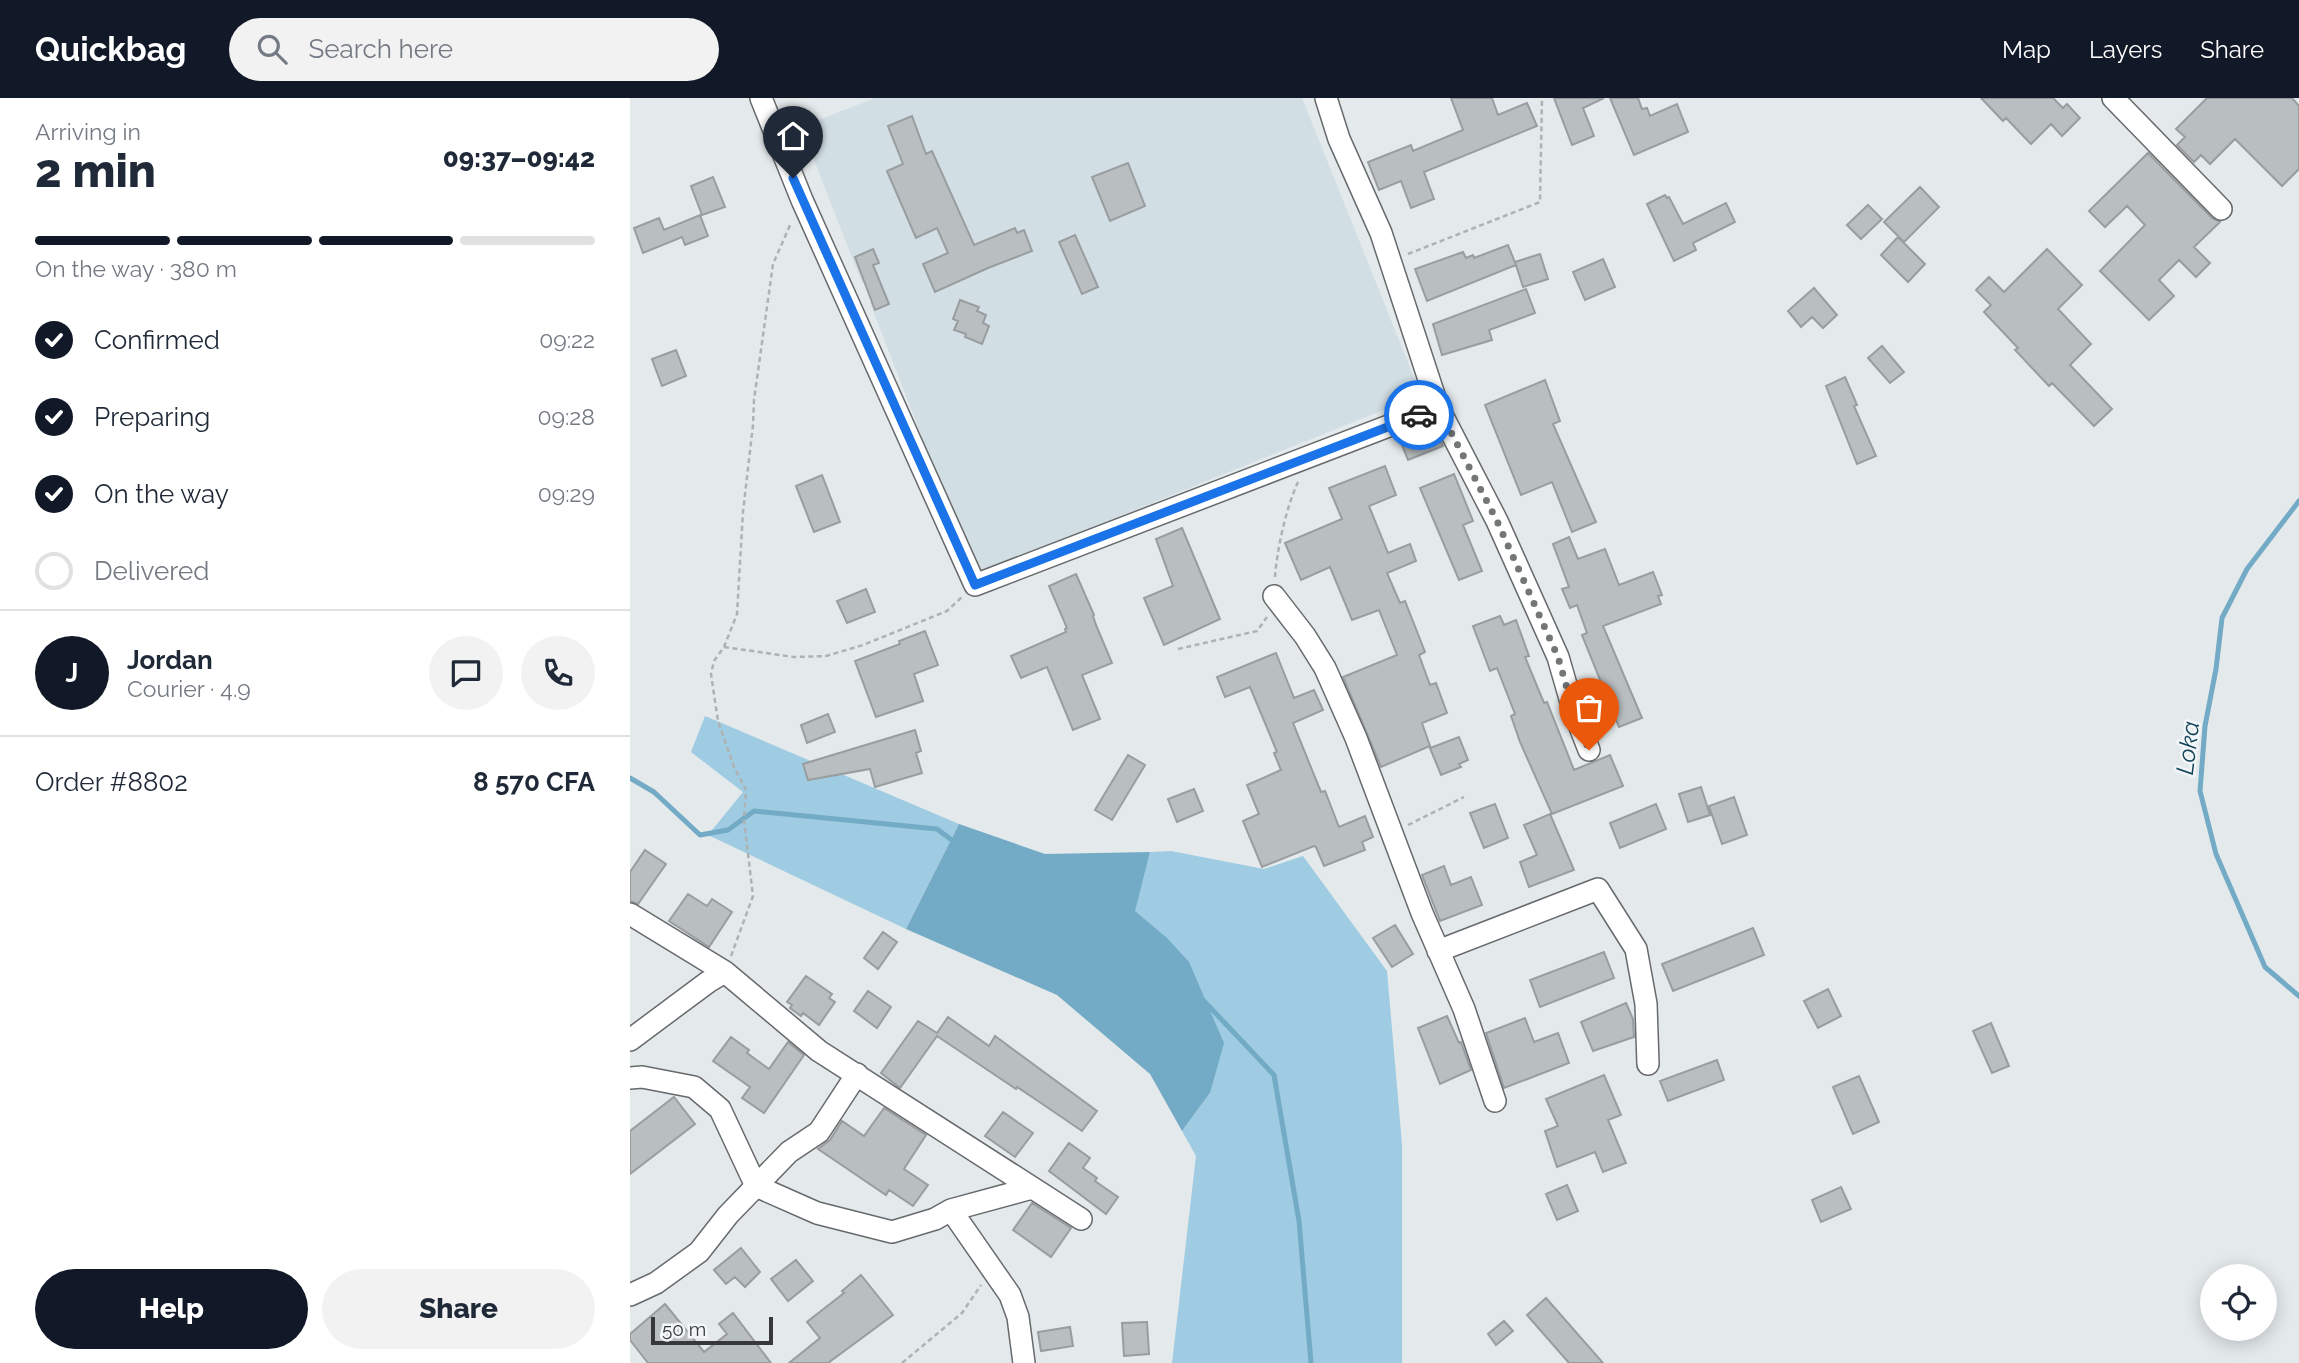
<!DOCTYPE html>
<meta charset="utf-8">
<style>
:root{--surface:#fff;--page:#f2f2f3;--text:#1f2937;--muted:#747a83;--line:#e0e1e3;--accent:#111827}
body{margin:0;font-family:Raleway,sans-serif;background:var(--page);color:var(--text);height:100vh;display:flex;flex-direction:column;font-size:26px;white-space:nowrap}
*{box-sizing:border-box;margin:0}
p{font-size:23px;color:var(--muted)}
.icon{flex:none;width:38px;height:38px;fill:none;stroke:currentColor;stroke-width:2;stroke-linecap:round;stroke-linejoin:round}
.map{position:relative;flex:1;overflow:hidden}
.panel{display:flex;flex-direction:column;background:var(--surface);width:630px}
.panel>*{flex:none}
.controls{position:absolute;left:1570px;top:1166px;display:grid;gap:14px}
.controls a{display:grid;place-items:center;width:77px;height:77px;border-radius:50%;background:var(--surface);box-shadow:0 4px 18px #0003;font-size:35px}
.scale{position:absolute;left:21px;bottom:18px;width:122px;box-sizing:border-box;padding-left:7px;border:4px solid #363839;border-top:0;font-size:19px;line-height:24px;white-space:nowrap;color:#363839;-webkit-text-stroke:5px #f2f6f8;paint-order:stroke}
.pin{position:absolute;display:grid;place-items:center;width:60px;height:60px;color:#fff;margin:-72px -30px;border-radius:50% 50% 50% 0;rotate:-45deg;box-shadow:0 0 7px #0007}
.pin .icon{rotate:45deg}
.courier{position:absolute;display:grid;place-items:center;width:70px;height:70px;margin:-35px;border:5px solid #1a73e8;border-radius:50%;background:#fff;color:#222;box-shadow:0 2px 9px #0007}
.overview em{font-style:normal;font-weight:800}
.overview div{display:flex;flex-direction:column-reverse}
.overview{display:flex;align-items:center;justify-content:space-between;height:119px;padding:0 35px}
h1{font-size:46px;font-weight:800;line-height:52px}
.bar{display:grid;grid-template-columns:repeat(4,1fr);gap:10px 7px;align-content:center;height:84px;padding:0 35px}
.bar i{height:9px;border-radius:5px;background:var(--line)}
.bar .active{background:var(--accent)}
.bar p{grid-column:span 4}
.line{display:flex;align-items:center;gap:18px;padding:0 35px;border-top:2px solid var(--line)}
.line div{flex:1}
.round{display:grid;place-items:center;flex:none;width:74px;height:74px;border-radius:37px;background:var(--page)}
ol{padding:0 35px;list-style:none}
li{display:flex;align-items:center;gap:21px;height:77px}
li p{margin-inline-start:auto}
li .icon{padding:7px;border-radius:50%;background:var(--accent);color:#fff;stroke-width:4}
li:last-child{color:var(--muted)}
li i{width:38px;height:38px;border:4px solid var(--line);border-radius:50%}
.primary-button{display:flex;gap:14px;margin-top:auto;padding:14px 35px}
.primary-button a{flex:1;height:80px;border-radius:42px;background:var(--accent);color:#fff;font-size:28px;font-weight:800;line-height:80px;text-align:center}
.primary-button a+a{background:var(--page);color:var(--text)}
header{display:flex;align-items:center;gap:42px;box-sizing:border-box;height:98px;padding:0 35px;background:var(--accent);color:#fff}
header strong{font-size:33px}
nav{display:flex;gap:38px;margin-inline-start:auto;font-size:24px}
.search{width:490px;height:63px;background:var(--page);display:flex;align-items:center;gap:18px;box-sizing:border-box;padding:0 24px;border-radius:38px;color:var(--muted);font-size:26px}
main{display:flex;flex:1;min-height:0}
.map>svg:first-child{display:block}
</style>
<header>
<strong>Quickbag</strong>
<div class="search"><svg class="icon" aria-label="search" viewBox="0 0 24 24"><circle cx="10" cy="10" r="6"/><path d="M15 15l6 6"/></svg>Search here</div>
<nav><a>Map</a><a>Layers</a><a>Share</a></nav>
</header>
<main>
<section class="panel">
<div class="overview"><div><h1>2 min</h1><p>Arriving in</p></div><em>09:37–09:42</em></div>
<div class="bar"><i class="active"></i><i class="active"></i><i class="active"></i><i></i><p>On the way · 380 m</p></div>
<ol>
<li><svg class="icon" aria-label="check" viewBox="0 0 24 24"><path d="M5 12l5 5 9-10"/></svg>Confirmed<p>09:22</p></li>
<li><svg class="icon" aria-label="check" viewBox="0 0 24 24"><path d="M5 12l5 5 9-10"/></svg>Preparing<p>09:28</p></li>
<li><svg class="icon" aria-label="check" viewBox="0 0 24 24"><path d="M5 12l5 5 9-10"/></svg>On the way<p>09:29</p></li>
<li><i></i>Delivered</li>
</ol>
<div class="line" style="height:126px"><b class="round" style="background:var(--accent);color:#fff">J</b><div><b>Jordan</b><p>Courier · 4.9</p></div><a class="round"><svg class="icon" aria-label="chat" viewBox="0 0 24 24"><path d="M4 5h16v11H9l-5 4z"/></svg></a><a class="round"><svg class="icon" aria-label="phone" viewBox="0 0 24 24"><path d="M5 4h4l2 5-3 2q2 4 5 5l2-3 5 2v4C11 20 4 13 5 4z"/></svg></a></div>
<div class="line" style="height:91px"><div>Order #8802</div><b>8 570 CFA</b></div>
<div class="primary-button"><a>Help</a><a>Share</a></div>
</section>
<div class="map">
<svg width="1669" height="1265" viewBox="0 0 1669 1265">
<rect width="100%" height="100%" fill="#e4e9eb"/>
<path fill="#d1dee4" d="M245,0H672L791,297L345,476L240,205L244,198L238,185H232L171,29Z"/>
<path fill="#9fcce2" d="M75,618L329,726L276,831L78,737L113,694L61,654Z
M541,753L634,771L673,758L757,873L772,1046V1265H542L566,1058L552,1033L580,995L504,813L520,754Z"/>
<path fill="#73aac5" d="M329,726L415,756L520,754L505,813L537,840L559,864L594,945L580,995L552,1033L520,976L427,897L276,831Z"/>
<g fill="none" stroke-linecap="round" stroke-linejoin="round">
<path stroke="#73aac5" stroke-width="5" d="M1669,403L1617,471L1592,520L1586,571L1575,628L1570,693L1586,756L1635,869L1669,898
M0,680L24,694L70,737L98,732L124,713L307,731L327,746
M573,902L644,977L669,1123L681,1265"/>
</g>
<path fill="#b9bec0" stroke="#999da0" stroke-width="2" d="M821,0H862L868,17L897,5L907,28L794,74L804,101L781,110L771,83L749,92L738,64L781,47L783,53L833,32Z
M924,0H974L953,10L964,38L942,47Z
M980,0H1008L1012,11L1017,10L1020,18L1047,6L1058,34L1004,57Z
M1351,0H1423L1433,10L1437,6L1450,20L1432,38L1421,26L1401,46L1376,20L1373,23Z
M1577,0H1662L1669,8V71L1652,88L1605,41L1580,66L1571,57L1564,64L1547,47L1555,39L1546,31Z
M282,18L296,56L302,53L344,147L385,130L387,135L394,132L402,153L358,170L305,194L293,166L318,155L307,130L286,140L257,73L273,66L258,28Z
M1518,55L1582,120L1590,124L1564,149L1580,165L1566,179L1549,162L1529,182L1544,198L1519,222L1470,173L1515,127L1497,108L1475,129L1459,113Z
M498,65L515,108L480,123L462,79Z
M83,79L95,109L72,117L61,88Z
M1290,89L1309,109L1274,144L1254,124Z
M1035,97L1037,100L1039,99L1053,126L1096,105L1105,124L1063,145L1066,152L1044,163L1017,106Z
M1238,107L1252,121L1231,141L1217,127Z
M70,117L78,138L55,147L52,139L13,155L4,130L29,120L34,132Z
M445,137L468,189L452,196L429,144Z
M1268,139L1295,166L1278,184L1251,157Z
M878,147L886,167L797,203L785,171L833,154L836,160L843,157L844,160Z
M243,151L249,165L243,167L259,206L245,212L225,159Z
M1417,151L1452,187L1428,211L1461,246L1440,267L1482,311L1464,328L1422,285L1419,288L1385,252L1388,250L1354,214L1361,207L1346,192L1359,179L1374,194Z
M910,156L918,181L893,189L885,164Z
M973,161L985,189L955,202L943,174Z
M1184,190L1207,217L1193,230L1182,219L1171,229L1158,213Z
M896,191L905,215L859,232L862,242L812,257L803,226Z
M330,202L349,209L347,213L356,217L353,225L359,228L352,246L335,239L336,236L324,232L328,223L323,221Z
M1252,248L1274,274L1260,285L1238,260Z
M46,252L56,278L32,288L22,261Z
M1215,279L1227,307L1224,308L1246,358L1227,366L1196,288Z
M915,282L930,323L923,326L966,424L942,434L922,384L891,397L855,307Z
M802,325L813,348L778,362L770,342L773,341L771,337Z
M755,368L766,397L739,408L758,455L780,446L786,463L757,475L770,505L775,503L795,554L789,557L800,587L806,585L817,615L792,625L800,648L751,669L713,579L767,557L749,512L722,522L700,469L671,482L655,445L712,421L699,390Z
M824,376L843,423L833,427L852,473L829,482L790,390Z
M192,377L210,424L184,434L166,388Z
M552,430L590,521L534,547L514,500L543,488L526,441Z
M939,439L948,461L975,451L989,487L1023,474L1032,497L1028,498L1031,506L973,528L1012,620L989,629L952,537L957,535L947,507L940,510L932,491L939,489L923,446Z
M446,476L464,517L463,518L466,527L482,565L452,577L470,621L443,632L417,569L391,580L381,558L436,534L435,531L437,530L419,488Z
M236,491L245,514L217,525L207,503Z
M870,518L874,527L886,522L899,558L895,559L914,605L917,604L944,672L980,657L993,688L922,716L890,644L881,618L885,616L867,570L860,573L843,528Z
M295,533L308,567L284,576L293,603L246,619L225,563L270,546L269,543Z
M646,555L664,600L684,592L693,612L663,625L691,694L695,693L709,729L735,718L743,739L732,744L735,752L694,768L686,749L684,748L632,769L613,723L629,716L617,687L651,672L644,655L647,654L620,589L595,599L587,579Z
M198,616L205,634L177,645L171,627Z
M285,632L291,653L286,655L292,675L245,689L240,671L178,682L173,666Z
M829,639L838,662L829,666L831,669L811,677L800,650Z
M498,657L515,667L482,722L465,712Z
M1071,689L1080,717L1058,724L1049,696Z
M564,691L573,713L547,724L538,701Z
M1104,699L1117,737L1092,746L1079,708Z
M865,706L878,740L854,750L840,715Z
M1026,706L1036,731L990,750L980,725Z
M920,716L944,772L899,789L890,764L907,757L894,727Z
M15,752L36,766L8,806L0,803V774Z
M814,768L821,787L841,779L852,807L810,823L792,777Z
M58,796L77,808L82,801L102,814L79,849L39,823Z
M765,827L783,856L762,869L743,840Z
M1123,830L1134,857L1043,893L1032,866Z
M253,834L267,844L248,871L234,860Z
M974,854L984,880L910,909L900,882Z
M176,878L202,896L199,900L205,904L189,927L173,915L171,918L160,910L162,907L157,904Z
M1198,891L1211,918L1188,930L1174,903Z
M238,893L261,909L247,930L224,913Z
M996,905L1003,921L1004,939L963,953L951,924Z
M817,918L829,945L831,944L841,972L810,986L788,930Z
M318,919L359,948L365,938L467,1013L452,1033L408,1003L387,989L386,991L307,938L270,990L251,975L288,923L307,935Z
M895,920L904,944L928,935L939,965L874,990L856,935Z
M1361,925L1379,968L1362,975L1343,933Z
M101,939L119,952L117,955L139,971L158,944L174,957L134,1015L112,1000L120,989L83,963Z
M1087,962L1094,982L1038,1003L1030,983Z
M974,977L991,1017L978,1022L996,1065L973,1074L965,1054L927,1069L915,1033L928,1028L916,1001Z
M1229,978L1249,1024L1223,1036L1203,989Z
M44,999L65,1026L0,1076V1033Z
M254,1010L296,1037L274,1071L298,1087L283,1108L259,1092L256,1097L188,1051L200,1042L212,1023L234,1038Z
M373,1014L403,1035L385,1059L355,1038Z
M439,1045L460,1060L453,1070L467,1080L465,1083L488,1099L476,1116L419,1073Z
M937,1087L948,1113L927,1122L916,1096Z
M1211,1089L1221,1111L1191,1124L1182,1102Z
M402,1105L441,1130L421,1159L383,1132Z
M111,1150L130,1174L115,1189L105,1179L96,1186L84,1172Z
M166,1162L183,1183L158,1203L141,1181Z
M231,1177L263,1217L198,1265H159L190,1240L177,1224L214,1195L212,1193Z
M916,1200L973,1265H939L897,1217Z
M35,1206L74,1254L97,1236L89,1226L103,1215L141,1265H18L0,1242V1236Z
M874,1223L883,1233L866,1247L858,1236Z
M517,1224L519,1256L494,1258L492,1225Z
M440,1229L443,1248L411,1253L408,1234Z"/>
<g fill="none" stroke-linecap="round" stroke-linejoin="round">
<defs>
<path id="minor" d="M131,0L172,102L345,487L808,309
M696,0L709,41L751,135L808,309L867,423L928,559L943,611L959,652
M1483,0L1591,111
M644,498L675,538L695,570L726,640L792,815L834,911L865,1003
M0,816L95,874L189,953L451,1121
M808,853L968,791L1006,851L1016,906L1018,966
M0,942L78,884L95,874
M0,980L12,979L64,989L90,1011L126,1088L187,1115L262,1134L305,1121L321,1112L402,1090
M321,1112L380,1197L388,1219L394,1265
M0,1197L26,1185L69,1154L98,1117L159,1054L189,1034L227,976"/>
</defs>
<use href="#minor" stroke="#676a6c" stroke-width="24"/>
<path stroke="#adb2b3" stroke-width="2.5" stroke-dasharray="5 3.5" stroke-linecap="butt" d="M778,156L910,104L912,0
M645,479C647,451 656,410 668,384
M94,549L164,559L196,558L233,547L317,513L332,499
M548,551L627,533L637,519
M778,727L834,699
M101,858L123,798L114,722L116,692L104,669L88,623L81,576L84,563L94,549L107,516L113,414L123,327L124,302L143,166L161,125
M272,1265L332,1215L351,1187"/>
<use href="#minor" stroke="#fff" stroke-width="21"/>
</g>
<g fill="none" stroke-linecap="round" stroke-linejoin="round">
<path stroke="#737677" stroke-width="7" stroke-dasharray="0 12.6" d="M789,317L808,309L867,423L928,559L943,611L959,652"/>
<path stroke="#1a73e8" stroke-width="9" d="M163,80L345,487L789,317"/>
</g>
<g text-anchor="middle" stroke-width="5" stroke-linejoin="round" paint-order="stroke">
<g font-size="24" font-style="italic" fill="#154458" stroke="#f2f6f8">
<text transform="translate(1558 650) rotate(-83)" y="8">Loka</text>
</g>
</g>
</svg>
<div class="controls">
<a><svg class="icon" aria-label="locate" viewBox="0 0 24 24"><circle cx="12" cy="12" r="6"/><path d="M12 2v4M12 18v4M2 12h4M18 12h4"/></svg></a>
</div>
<div class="scale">50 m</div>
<div class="pin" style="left:959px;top:652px;background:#ea580c"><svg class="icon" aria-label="bag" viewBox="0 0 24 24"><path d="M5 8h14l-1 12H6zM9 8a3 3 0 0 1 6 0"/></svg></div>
<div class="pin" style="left:163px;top:80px;background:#1f2937"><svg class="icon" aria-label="home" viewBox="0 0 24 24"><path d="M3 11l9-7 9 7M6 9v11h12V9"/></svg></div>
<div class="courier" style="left:789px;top:317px"><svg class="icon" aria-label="car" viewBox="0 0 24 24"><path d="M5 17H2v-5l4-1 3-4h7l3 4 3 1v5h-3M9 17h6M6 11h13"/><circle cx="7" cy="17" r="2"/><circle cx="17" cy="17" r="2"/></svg></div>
</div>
</main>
